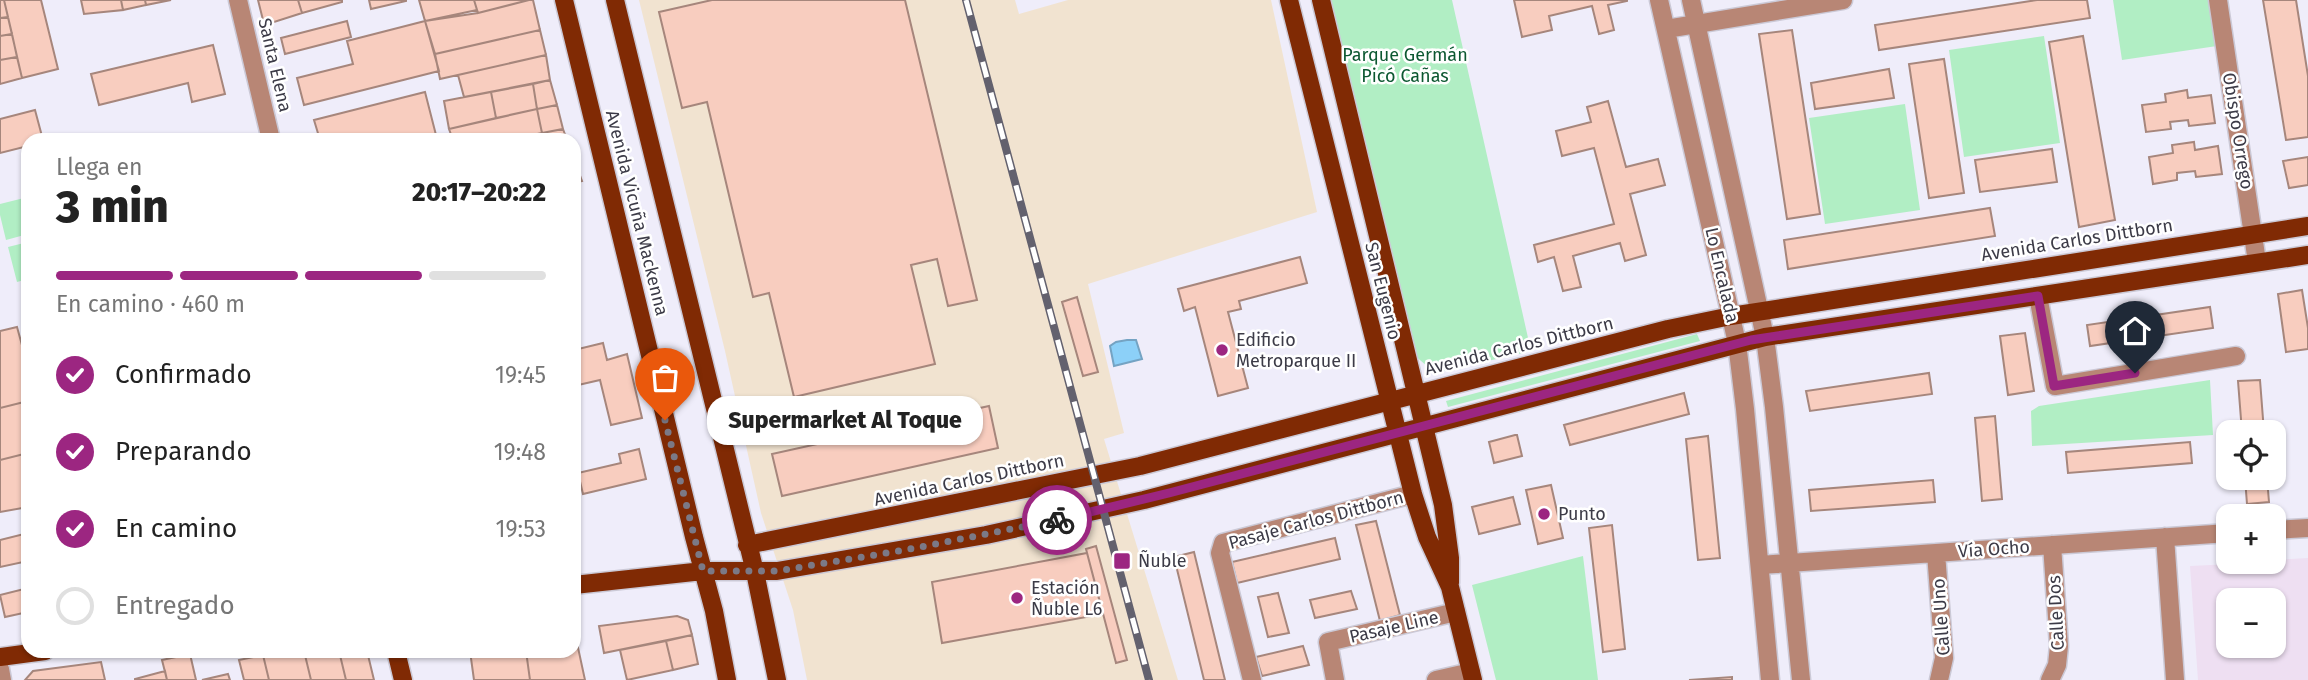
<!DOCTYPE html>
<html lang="es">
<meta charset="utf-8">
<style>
:root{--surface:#fff;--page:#f2f2f2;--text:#222;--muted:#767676;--line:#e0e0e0;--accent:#9c2681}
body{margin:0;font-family:"Fira Sans",sans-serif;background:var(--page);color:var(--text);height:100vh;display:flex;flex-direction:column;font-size:26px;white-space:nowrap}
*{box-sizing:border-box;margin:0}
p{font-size:23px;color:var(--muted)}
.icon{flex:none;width:38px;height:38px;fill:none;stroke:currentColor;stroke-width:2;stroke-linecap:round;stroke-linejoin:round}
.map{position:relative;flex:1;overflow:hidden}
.details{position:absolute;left:21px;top:133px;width:560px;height:525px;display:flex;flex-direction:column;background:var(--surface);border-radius:21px;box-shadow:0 2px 5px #0004}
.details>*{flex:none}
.buttons{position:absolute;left:2216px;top:420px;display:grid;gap:14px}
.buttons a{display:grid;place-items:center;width:70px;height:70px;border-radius:14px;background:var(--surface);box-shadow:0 2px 5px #0004;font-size:35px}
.pin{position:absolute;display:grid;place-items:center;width:60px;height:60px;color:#fff;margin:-72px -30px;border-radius:50% 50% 50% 0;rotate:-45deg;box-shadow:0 0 7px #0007}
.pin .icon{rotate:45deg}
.courier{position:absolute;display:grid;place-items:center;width:70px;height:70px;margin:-35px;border:5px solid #9c2681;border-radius:50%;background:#fff;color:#222;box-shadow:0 2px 9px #0007}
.bubble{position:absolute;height:49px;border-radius:21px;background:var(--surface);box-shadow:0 2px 5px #0004;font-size:23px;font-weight:800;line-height:49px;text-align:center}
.overview em{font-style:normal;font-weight:800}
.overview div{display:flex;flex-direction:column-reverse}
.overview{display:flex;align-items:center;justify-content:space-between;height:119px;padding:0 35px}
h1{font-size:46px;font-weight:800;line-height:52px}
.bar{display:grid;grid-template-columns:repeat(4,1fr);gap:10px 7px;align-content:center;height:84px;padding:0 35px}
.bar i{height:9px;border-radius:5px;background:var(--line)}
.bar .current{background:var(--accent)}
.bar p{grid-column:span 4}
ol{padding:0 35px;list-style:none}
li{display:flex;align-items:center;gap:21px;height:77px}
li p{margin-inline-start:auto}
li .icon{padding:7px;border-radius:50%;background:var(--accent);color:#fff;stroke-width:4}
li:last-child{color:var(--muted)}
li i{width:38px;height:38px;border:4px solid var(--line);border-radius:50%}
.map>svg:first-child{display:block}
</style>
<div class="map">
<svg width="2308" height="680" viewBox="0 0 2308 680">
<rect width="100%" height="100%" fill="#efedfa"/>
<path fill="#f1e3d0" d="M639,0H1015L1019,14L1068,0H1271L1317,212L1088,284L1124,433L1104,439L1178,680H807L793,610L761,513L725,351Z"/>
<path fill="#eedff2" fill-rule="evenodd" d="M2308,558V680H2198L2190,566L2273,562V560ZM2228,600H2273V646H2228Z"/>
<path fill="#b1eec4" d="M1328,0H1452L1531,351L1439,372L1428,367L1413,354Z
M2113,0H2211L2217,46L2122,60Z
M2044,36L2060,143L1964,157L1949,50Z
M1905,104L1920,210L1825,224L1809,118Z
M28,197V234L6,240L0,215V204Z
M28,242V279L17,282L8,247Z
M1697,334L1700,341L1448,407L1446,401Z
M2210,380L2213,435L2032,446L2031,411L2039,406Z
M1583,556L1598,680H1496L1472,585Z"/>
<path fill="#8cd0f8" stroke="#74a3c3" stroke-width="2" d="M1127,340H1136L1142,359L1114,366L1110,346L1116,342Z"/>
<path fill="#f8cdbf" stroke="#a6867c" stroke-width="2" d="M0,0H4L8,17L0,18Z
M4,0H41L58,69L22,78Z
M81,0H121L123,10L84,14Z
M121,0H145L146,5L123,10Z
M145,0H171L146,5Z
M258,0H298L302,13L271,23L263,20Z
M298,0H342V2L302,13Z
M369,0H406V1L371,9Z
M419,0H474L477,10L425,21Z
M474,0H529L478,13Z
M529,0H533L540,30L435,54L425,21L478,13Z
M712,0H905L977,300L948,306L937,259L911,265L935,364L794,397L769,293L753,297L707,102L682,108L659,12Z
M1514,0H1627V1L1608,5L1614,30L1599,34L1592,6L1549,16L1552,30L1522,37Z
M2037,0H2087L2090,18L1879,50L1875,25Z
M2263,0H2296L2308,76V137L2286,140Z
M8,17L12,34L0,36V18Z
M347,21L351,37L285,54L281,38Z
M425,21L439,71L304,105L297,78L353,64L347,41Z
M540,30L546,55L440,79L435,54Z
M1792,30L1820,214L1787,219L1759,34Z
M12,34L17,57L0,60V36Z
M2083,36L2115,220L2079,227L2049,42Z
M213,45L225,94L192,102L188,83L99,105L91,74Z
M546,55L550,80L464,97L458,75Z
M17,57L22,78L0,84V60Z
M1944,59L1964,193L1929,198L1909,64Z
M1889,69L1894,98L1815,109L1811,83Z
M550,80L557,105L537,109L533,84Z
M533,84L537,109L496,118L491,92Z
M2187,90L2188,98L2211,95L2215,123L2189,126L2188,120L2170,122L2171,129L2146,132L2142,105L2166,102L2165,94Z
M425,92L436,135L414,140H320L314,120Z
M491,92L496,118L449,129L444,101Z
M1608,101L1626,167L1658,159L1665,185L1630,194L1646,255L1625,261L1620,243L1573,256L1581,287L1563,291L1554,257L1538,262L1534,245L1614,224L1594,148L1562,156L1556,131L1591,122L1587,107Z
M557,105L563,129L542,133L537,109Z
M537,109L542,133L509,140H453L449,129Z
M35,110L43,140H28V146L0,153V119Z
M563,129L567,140H509L542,133Z
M2194,142L2195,150L2218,146L2222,174L2196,177L2195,171L2177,173V180L2153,184L2149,157L2173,153L2172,145Z
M2052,149L2057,182L1980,192L1975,160Z
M2308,157V185L2289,188L2283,161Z
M574,159L582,181L574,183Z
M1990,208L1995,236L1788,269L1784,240Z
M1300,257L1307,283L1239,301L1241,309L1228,312L1248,388L1218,396L1195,307L1184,311L1178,289Z
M2302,290L2308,328V349L2286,352L2278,294Z
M1077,297L1098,372L1083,376L1062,302Z
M2210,307L2213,328L2090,346L2087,325Z
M17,327L28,367V401L0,408V331Z
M2025,333L2034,391L2008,395L2000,336Z
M603,343L607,360L627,354L642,418L611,425L600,380L574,386V350Z
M1929,373L1932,394L1810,411L1806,391Z
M2260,380L2264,432H2242L2238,381Z
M1684,393L1689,414L1570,445L1564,425Z
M28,401V453L0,460V408Z
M989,406L998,448L782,496L772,454Z
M1995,416L2002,499L1982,501L1975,418Z
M1515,435H1517L1522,456L1494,463L1489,442Z
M1708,436L1720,558L1698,560L1686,439Z
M2190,442L2192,463L2068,473L2066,452Z
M639,449L646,479L583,494L578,473L621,463L619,454Z
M28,453V507L0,512V460Z
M2245,478H2267L2269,502L2247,504Z
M1933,480L1935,502L1811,511L1809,490Z
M1551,485L1563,538L1538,544L1526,490Z
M1513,497L1520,524L1479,534L1472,507Z
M1376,521L1400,615L1380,621L1356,525Z
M1612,525L1625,649L1603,652L1589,528Z
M28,533V561L0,567V540Z
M1335,538L1340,559L1237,583L1232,562Z
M1096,546L1127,660L1116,663L1086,549Z
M1194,552L1225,680H1204L1174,557Z
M1087,553L1103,614L942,643L932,582Z
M28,588V612L5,617L0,595Z
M1351,591L1357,609L1315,618L1310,600Z
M1278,593L1289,633L1268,637L1258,597Z
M677,616L688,620L692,635L604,653L599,626Z
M574,629L585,680H530L526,651H574Z
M692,635L698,664L673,670L666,641Z
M666,641L673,670L627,680L620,650Z
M1303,646L1309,665L1262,676L1256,657Z
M278,651H304L311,680H269L263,655Z
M304,651H339L346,680H311Z
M339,651H367L374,680H346Z
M470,651H526L530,680H474Z
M190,654L196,680H167L162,660Z
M263,655L269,680H244L239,660Z
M101,662L105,680H25L33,671Z
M165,671L167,680H135V679Z
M228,674L230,680H202Z
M1732,677V680H1689Z"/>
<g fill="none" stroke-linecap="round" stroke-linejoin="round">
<defs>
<path id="minor" d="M238,0L271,140
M1659,0L1737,343L1745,409L1770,680
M1691,0L1765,337L1774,407L1801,680
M2218,0L2257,262
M1666,29L1843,0
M2038,296L2055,386L2236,356
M2273,530L2308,528
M2165,537L2175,680
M1936,553L1944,658L1939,680
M1760,565L2228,533
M0,669L2,680
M1252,680L1220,553L1223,543L1413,494
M1335,680L1328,642L1456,612
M1436,680L1471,672
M2050,680L2057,665L2059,646L2052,545"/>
<path id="major" d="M564,0L694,537L714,611L727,680
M615,0L755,572L777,680
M1289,0L1413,494L1427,537L1450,587L1473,680
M1321,0L1443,505L1450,558V583
M747,545L1140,466L1668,329L1731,316L2308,226
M574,585L703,571H777L986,535L1144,500L1765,337L2308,255
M396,651L403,680
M0,657L45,651"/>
</defs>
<use href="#minor" stroke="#cbc9d6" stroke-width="21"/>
<use href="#major" stroke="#cbc9d6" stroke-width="21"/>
<use href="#minor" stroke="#b88675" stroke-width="18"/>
<use href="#major" stroke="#802a04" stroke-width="18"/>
<defs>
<path id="rail" d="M966,0L1149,680"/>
</defs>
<use href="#rail" stroke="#63616e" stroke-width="8"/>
<use href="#rail" stroke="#fff" stroke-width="5" stroke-dasharray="16" stroke-linecap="butt"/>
</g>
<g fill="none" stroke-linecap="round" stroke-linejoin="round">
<path stroke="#7b7986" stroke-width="7" stroke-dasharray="0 12.6" d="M665,420L703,571H777L905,550L1057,520"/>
<path stroke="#9c2681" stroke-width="9" d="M1057,520L1169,493L1751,340L2038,296L2054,386L2135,373"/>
</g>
<g fill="#9c2681" stroke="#fff" stroke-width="2.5">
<circle cx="1222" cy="350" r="7"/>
<circle cx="1544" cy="514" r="7"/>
<rect x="1113" y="552" width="18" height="18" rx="3.5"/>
<circle cx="1017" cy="598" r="7"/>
</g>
<g text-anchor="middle" stroke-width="5" stroke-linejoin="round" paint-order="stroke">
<g font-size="18" fill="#0c5831" stroke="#fff">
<text x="1405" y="61">Parque Germán<tspan x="1405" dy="21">Picó Cañas</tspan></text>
</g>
<g font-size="18" fill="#3c3b47" stroke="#fff">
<text transform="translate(275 65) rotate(77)" y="6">Santa Elena</text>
<text transform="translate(2238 131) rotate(81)" y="6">Obispo Orrego</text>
<text transform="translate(637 213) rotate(76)" y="6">Avenida Vicuña Mackenna</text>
<text transform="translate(2077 240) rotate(-9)" y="6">Avenida Carlos Dittborn</text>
<text transform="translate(1722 275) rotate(77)" y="6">Lo Encalada</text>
<text transform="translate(1383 291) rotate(76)" y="6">San Eugenio</text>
<text transform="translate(1519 346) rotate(-14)" y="6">Avenida Carlos Dittborn</text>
<text transform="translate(969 480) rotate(-12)" y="6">Avenida Carlos Dittborn</text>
<text transform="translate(1316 520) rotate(-15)" y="6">Pasaje Carlos Dittborn</text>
<text transform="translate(1994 549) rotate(-4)" y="6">Vía Ocho</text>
<text transform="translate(2056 613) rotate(-93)" y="6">Calle Dos</text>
<text transform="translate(1941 617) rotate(-94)" y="6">Calle Uno</text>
<text transform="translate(1394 627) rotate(-13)" y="6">Pasaje Line</text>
</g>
<g font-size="18" fill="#3c3b47" stroke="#fff" text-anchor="start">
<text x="1236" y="346">Edificio<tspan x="1236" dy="21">Metroparque II</tspan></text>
<text x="1558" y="520">Punto</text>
<text x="1138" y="567">Ñuble</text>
<text x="1031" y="594">Estación<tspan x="1031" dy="21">Ñuble L6</tspan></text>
</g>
</g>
</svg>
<div class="buttons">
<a><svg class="icon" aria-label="locate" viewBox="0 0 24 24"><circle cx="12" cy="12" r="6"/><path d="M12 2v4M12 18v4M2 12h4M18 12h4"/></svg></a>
<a>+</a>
<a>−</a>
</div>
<div class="pin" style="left:665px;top:420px;background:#ea580c"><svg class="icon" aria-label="bag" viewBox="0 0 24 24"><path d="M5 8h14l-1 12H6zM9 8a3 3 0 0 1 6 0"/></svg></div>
<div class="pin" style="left:2135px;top:373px;background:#1f2937"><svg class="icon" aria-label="home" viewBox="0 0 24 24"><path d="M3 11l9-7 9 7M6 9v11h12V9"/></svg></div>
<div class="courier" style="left:1057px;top:520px"><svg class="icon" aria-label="bike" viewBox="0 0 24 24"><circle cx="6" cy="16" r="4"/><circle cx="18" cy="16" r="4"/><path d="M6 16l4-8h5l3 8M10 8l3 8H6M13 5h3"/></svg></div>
<div class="bubble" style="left:707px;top:396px;width:276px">Supermarket Al Toque</div>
<section class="details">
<div class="overview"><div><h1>3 min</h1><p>Llega en</p></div><em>20:17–20:22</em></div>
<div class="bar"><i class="current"></i><i class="current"></i><i class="current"></i><i></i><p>En camino · 460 m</p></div>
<ol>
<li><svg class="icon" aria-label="check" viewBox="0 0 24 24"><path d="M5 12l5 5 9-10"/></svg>Confirmado<p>19:45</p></li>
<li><svg class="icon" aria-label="check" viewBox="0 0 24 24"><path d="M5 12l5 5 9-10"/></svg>Preparando<p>19:48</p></li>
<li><svg class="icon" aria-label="check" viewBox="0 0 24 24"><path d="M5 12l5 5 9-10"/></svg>En camino<p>19:53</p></li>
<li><i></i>Entregado</li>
</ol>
</section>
</div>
